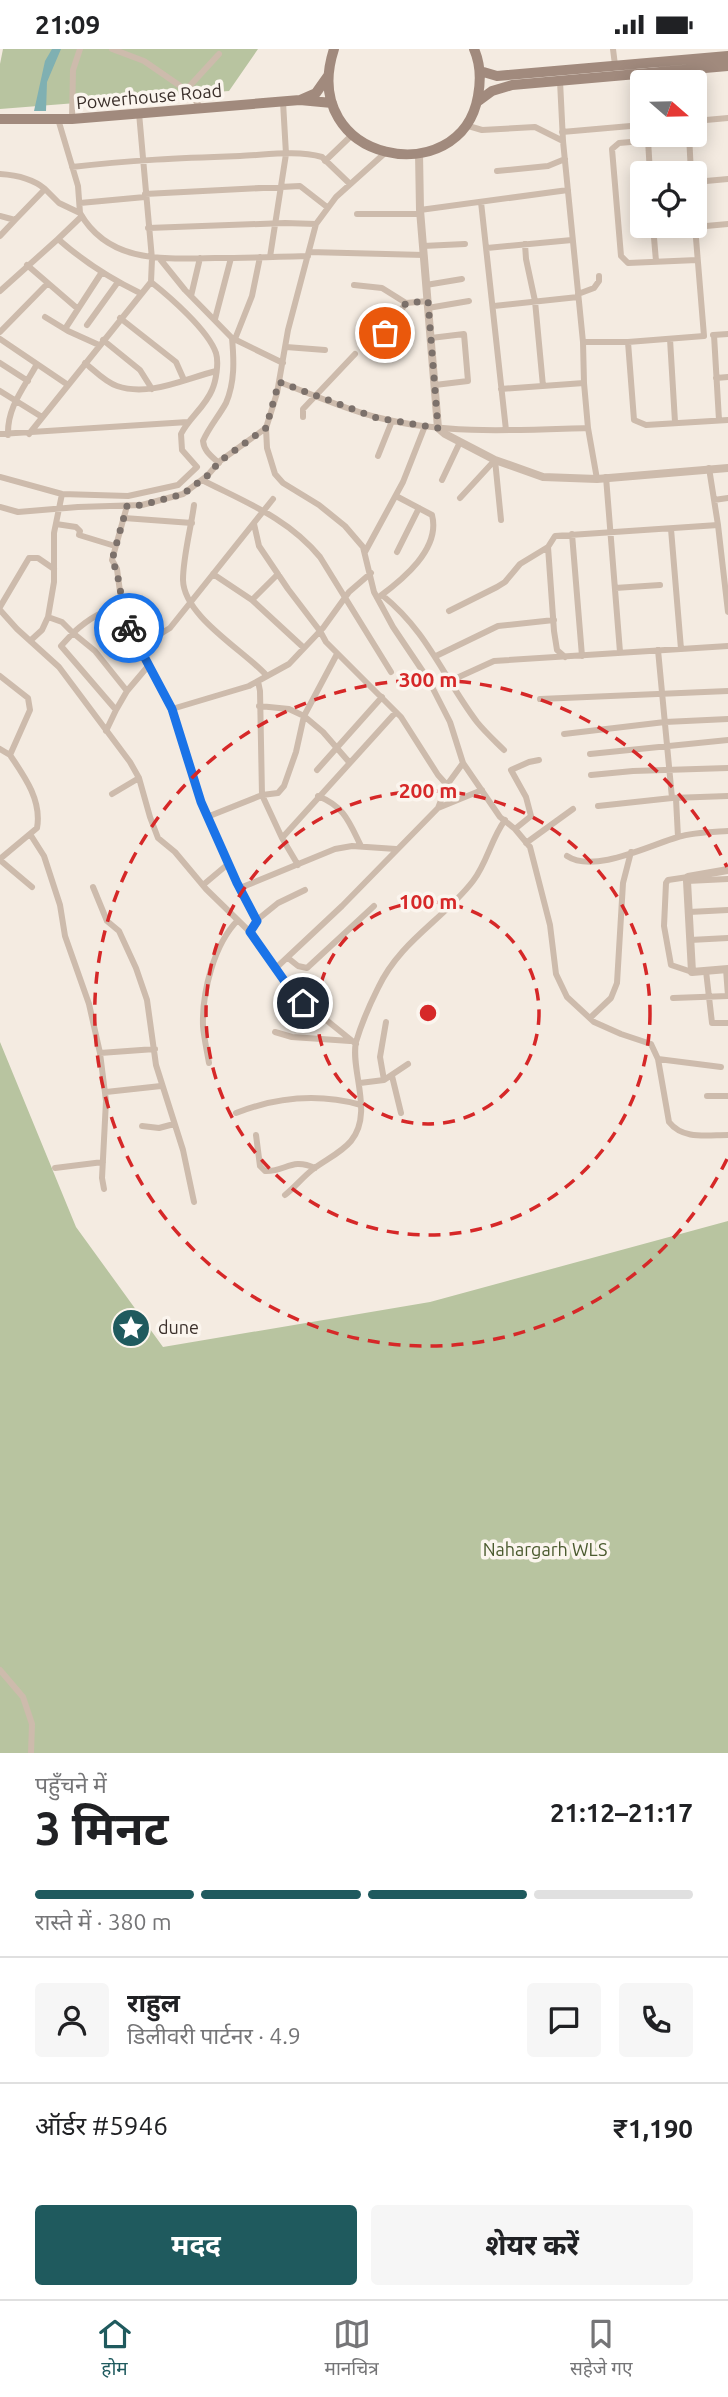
<!DOCTYPE html>
<html lang="hi">
<meta charset="utf-8">
<style>
:root{--surface:#fff;--page:#f6f6f6;--text:#202124;--muted:#757577;--line:#e0e0e0;--accent:#1f5a5e}
body{margin:0;font-family:Ubuntu,"Noto Sans Devanagari",sans-serif;background:var(--page);color:var(--text);height:100vh;display:flex;flex-direction:column;font-size:26px;white-space:nowrap}
*{box-sizing:border-box;margin:0}
p{font-size:23px;color:var(--muted)}
.icon{flex:none;width:38px;height:38px;fill:none;stroke:currentColor;stroke-width:2;stroke-linecap:round;stroke-linejoin:round}
.map{position:relative;height:1704px;overflow:hidden}
.drawer{display:flex;flex-direction:column;background:var(--surface);flex:1}
.drawer>*{flex:none}
.needle{width:46px;rotate:110deg}
.controls{position:absolute;left:630px;top:21px;display:grid;gap:14px}
.controls a{display:grid;place-items:center;width:77px;height:77px;border-radius:7px;background:var(--surface);box-shadow:0 4px 18px #0003;font-size:35px}
.pin{position:absolute;display:grid;place-items:center;width:60px;height:60px;color:#fff;margin:-30px;border:4px solid #fff;border-radius:50%;box-shadow:0 2px 7px #0007}
.courier{position:absolute;display:grid;place-items:center;width:70px;height:70px;margin:-35px;border:5px solid #1a73e8;border-radius:50%;background:#fff;color:#222;box-shadow:0 2px 9px #0007}
.summary em{font-style:normal;font-weight:700}
.summary div{display:flex;flex-direction:column-reverse}
.summary{display:flex;align-items:center;justify-content:space-between;height:119px;padding:0 35px}
h1{font-size:46px;font-weight:700;line-height:52px}
.bar{display:grid;grid-template-columns:repeat(4,1fr);gap:10px 7px;align-content:center;height:84px;padding:0 35px}
.bar i{height:9px;border-radius:5px;background:var(--line)}
.bar .active{background:var(--accent)}
.bar p{grid-column:span 4}
.line{display:flex;align-items:center;gap:18px;padding:0 35px;border-top:2px solid var(--line)}
.line div{flex:1}
.round{display:grid;place-items:center;flex:none;width:74px;height:74px;border-radius:7px;background:var(--page)}
.cta{display:flex;gap:14px;margin-top:auto;padding:14px 35px}
.cta a{flex:1;height:80px;border-radius:7px;background:var(--accent);color:#fff;font-size:28px;font-weight:700;line-height:80px;text-align:center}
.cta a+a{background:var(--page);color:var(--text)}
.status{display:flex;justify-content:space-between;align-items:center;height:49px;padding:0 35px;background:var(--surface);direction:ltr}
.status svg{height:19px;fill:currentColor}
.dock{display:flex;justify-content:space-around;align-items:center;height:98px;border-top:2px solid var(--line);background:var(--surface);font-size:19px;color:var(--muted)}
.dock a{display:grid;justify-items:center;gap:4px}
.dock .active{color:var(--accent)}
.map>svg:first-child{display:block}
</style>
<div class="status"><b>21:09</b><svg viewBox="0 0 49 12"><path d="M0 12V9h3v3zM5 12V6h3v6zM10 12V3h3v9zM15 12V0h3v12zM26 1h20v11H26zM47 4h2v5h-2z"/></svg></div>
<div class="map">
<svg width="728" height="1704" viewBox="0 0 728 1704">
<rect width="100%" height="100%" fill="#f4ebe1"/>
<path fill="#b8c4a0" d="M3,0H258L229,42L0,60V15Z
M0,993L76,1178L163,1298L430,1253L728,1172V1704H0Z"/>
<path fill="#7fb0b2" d="M52,0H61L47,33L46,62H34L45,12Z"/>
<g fill="none" stroke-linecap="round" stroke-linejoin="round">
<path stroke="#cdbbac" stroke-width="6" d="M112,0L144,12L189,43L201,59
M613,0L615,16
M686,19V33
M560,32L563,92L583,293L584,334L588,379L597,430
M186,41L219,5
M72,70L73,21L80,0
M695,72L728,69
M465,76L482,81L535,78L563,92
M562,83L642,76
M689,86L691,124
M689,88L619,94L612,100L621,207L628,214L697,211
M648,91L650,124
M385,104L336,148L316,175L288,281L277,344L266,379L267,399L275,425L283,434L319,456L345,477L363,498L374,543L393,578L428,630L450,673L463,714L500,768L515,780L530,798L550,876L556,925L567,948L594,973L621,985L651,995L658,1010L721,1018
M325,112L352,86
M72,118C129,111 183,109 240,107C266,106 297,101 322,108L350,135
M497,122L548,117L565,110
M0,125C16,126 32,129 45,140L15,171
M695,133L728,130
M45,140L59,154L80,164L78,137L58,70
M145,145L300,137L327,158
M481,153L506,381
M80,154L145,148
M420,161L568,141
M80,164C109,215 165,210 215,209C246,209 277,208 308,207
M357,165H421
M0,167L15,171L0,187
M653,177L656,212
M695,178L728,175
M148,179L285,174L316,175
M58,190L82,167
M525,195L526,210L535,252L543,337
M423,197L465,195
M487,199L572,191
M309,203L424,206
M270,208L286,105L283,53
M160,210L185,241L232,289C234,311 235,333 226,354C219,367 209,378 203,392C204,402 211,407 219,414
M27,216L78,260
M354,236L382,239L406,254L428,252
M426,236L462,230
M0,242L58,190C83,212 111,230 140,244
M578,245L594,239L599,232V227
M191,247L200,209
M494,257L578,248
M428,259L469,252
M45,268L68,282L99,296
M120,269L176,313L184,331
M215,270L231,209
M87,276L118,233
M65,280L102,223
M0,283L47,235
M385,284L406,254
M713,286L728,285
M714,286L719,371
M232,289L283,314
M431,289L464,285L468,332L435,336
M0,290L37,315
M235,290L252,247L260,208
M670,290L675,373
M103,291L140,321L152,340
M583,293H628L704,287L695,177
M628,293L634,371L646,376L728,371
M286,298L325,301
M0,314L28,332
M85,314C95,322 105,333 117,337C149,348 184,330 216,322
M716,329L728,328
M279,333C312,345 346,361 380,369C447,386 520,381 588,379
M501,340L584,334
M0,342L42,368
M303,368V360L355,305
M0,385L188,373
M29,385L151,233L152,210L139,64
M8,386C7,358 24,339 37,315L68,336
M378,407L392,372
M709,419L718,476L728,563
M0,428L62,445L128,447L178,436L197,418L182,401L181,385C189,369 205,358 212,341C216,332 219,314 216,304C208,281 170,248 151,233
M606,428L620,603
M202,431C245,453 288,469 320,508L391,623
M442,431L460,393
M62,445L54,484V533L48,568L62,573L73,584C87,571 103,560 122,558
M460,449L495,411L501,471
M714,451L728,449
M194,456C191,479 183,508 183,531C184,568 245,602 267,627
M127,457L112,511L117,520L123,565L172,660L201,753L237,834L257,871L250,883L294,945L356,995
M0,458L18,463L78,458L142,456L183,445L207,427L220,412L266,379
M124,469L192,474
M56,475L76,478L80,482L79,486L115,497
M254,475L259,497L288,540L320,582L326,593L401,668L438,726L447,736
M671,480L681,600
M572,485L582,607
M365,503L403,433L425,377
M397,503L419,459
M213,525L252,551L278,525
M615,539L660,536
M382,546C428,583 443,628 477,673C485,683 495,692 504,701
M379,548C402,531 441,500 432,466L396,447
M252,551L304,599
M0,558L29,509H38L54,520
M0,561L17,580L59,618L130,713L139,729L150,768L158,789L175,803L206,840L250,883
M449,562L497,538L505,533L520,515L548,498
M73,584L95,602L127,642L116,661L61,597Z
M30,592L42,581L48,568
M139,598L170,579L273,450
M658,601L672,749L728,747
M337,605L304,667L323,683L349,713
M436,607L498,577L554,571
M565,608L557,601L554,582L548,498L555,487L718,476
M0,627L28,649L30,661L10,706L0,700
M258,632L260,642L262,746L282,789
M450,632L494,612L728,597
M127,642L149,616
M540,650L728,642
M172,660L249,637L289,615L323,579L349,543L371,524
M106,682L116,661
M564,685L665,673L728,670
M590,705L728,691
M463,714L447,736L438,759L482,741
M317,721L382,648
M591,726L633,722L728,719
M112,745L139,729
M318,747C345,758 349,773 361,797
M676,750L678,788
M598,757L672,749
M207,768L262,746L278,744L284,737L296,703L304,667L289,660L259,657
M515,780L531,767L526,748L511,721L529,713L539,711
M30,785L44,807L60,856L65,887L89,955L100,1004L106,1052L102,1129L104,1140
M526,794L573,760
M567,807C594,825 650,796 678,788C694,783 712,783 728,782
M0,810L37,779C42,752 25,728 10,706
M0,811L32,838
M298,816L282,789L396,663
M688,828L668,831L666,834L664,877L671,916L692,923
M687,832L728,830
M203,836L228,815
M93,838L107,872L119,882L136,919L147,951L156,1016L183,1101L194,1153
M240,839L335,800L352,797L396,800
M689,863L728,861
M257,871L278,854L305,841
M690,891L728,889
M288,909L298,917L307,919L374,857
M277,918L342,857L438,759
M726,920L728,947
M706,922L712,974H728
M673,949L728,947
M590,969L611,949L617,934L623,834L631,803
M275,983L292,988L350,992
M100,1004L155,1000
M658,1010L669,1073C683,1091 707,1086 728,1086
M209,1014C207,1002 204,989 203,977C202,943 214,895 238,871
M392,1027L401,1064
M384,1031L380,1008L386,973
M360,1034L384,1031L408,1015
M106,1043L161,1037
M707,1047H728
M236,1064C277,1048 318,1044 361,1056
M142,1077L159,1079L174,1075
M256,1086L260,1117L265,1122C286,1123 291,1108 315,1119
M55,1119L103,1113
M285,1146C295,1138 303,1128 312,1121C325,1111 341,1104 351,1092C374,1064 350,1021 356,993C361,976 370,955 378,939C400,892 443,871 473,832C487,814 491,790 505,771
M0,1621L23,1648L32,1675L31,1704"/>
<path stroke="#cdbbac" stroke-width="8" d="M419,104L420,161L438,379L445,385L495,411L543,428L597,430L728,419
M728,821L688,828L687,832L692,923L728,920"/>
<path stroke="#a18a7d" stroke-width="10" d="M334,0C297,114 461,144 478,47C481,31 481,16 474,0
M480,22L497,27L728,7
M300,51L316,44L328,27
M477,53L492,42L512,36L728,17
M0,70H72L300,51L332,54"/>
</g>
<g fill="none" stroke-linecap="round" stroke-linejoin="round">
<path stroke="#7c716b" stroke-width="7" stroke-dasharray="0 12.6" d="M129,579C120,557 122,532 112,511L127,457L142,456L183,445L207,427L220,412L266,379L279,333L377,369L438,379L428,252L406,254L385,284"/>
<path stroke="#1a73e8" stroke-width="9" d="M129,579L172,660L201,753L237,834L257,872L250,883L288,937L303,954"/>
</g>
<g fill="none" stroke="#d62828" stroke-width="3.5" stroke-dasharray="12 9">
<circle cx="428" cy="964" r="111"/>
<circle cx="428" cy="964" r="222"/>
<path d="M727 1110A333 333 0 1 1 727 818"/>
</g>
<defs>
<symbol id="sight-disc" viewBox="-11 -11 22 22"><circle r="9.5" fill="#1f5a5e" stroke="#fbf5ee"/><path d="M0-6L1.8-2.2L6-1.7L2.9 1.2L3.7 5.4L0 3.3L-3.7 5.4L-2.9 1.2L-6-1.7L-1.8-2.2Z" fill="#fff"/></symbol>
</defs>
<g fill-rule="evenodd">
<use href="#sight-disc" x="109" y="1257" width="44" height="44"/>
</g>
<g text-anchor="middle" stroke-width="7" stroke-linejoin="round" paint-order="stroke">
<g font-size="18" fill="#3b302b" stroke="#fbf5ee">
<text transform="translate(149 48) rotate(-5)" y="6">Powerhouse Road</text>
</g>
<g font-size="18" fill="#3b302b" stroke="#fbf5ee" text-anchor="start">
<text x="158" y="1285">dune</text>
</g>
<g font-size="18" fill="#4a5a2e" stroke="#fbf5ee">
<text x="545" y="1507">Nahargarh WLS</text>
</g>
</g>
<circle cx="428" cy="964" r="10" fill="#d62828" stroke="#fbf5ee" stroke-width="3.5"/>
<g font-size="21" text-anchor="middle" font-weight="bold" fill="#d62828" stroke="#fbf5ee" stroke-width="7" stroke-linejoin="round" paint-order="stroke">
<text x="428" y="638">300 m</text>
<text x="428" y="749">200 m</text>
<text x="428" y="860">100 m</text>
</g>
</svg>
<div class="controls">
<a><svg class="needle" viewBox="-14 -14 28 28"><path d="M0-13l5 13h-10z" fill="#e53935"/><path d="M0 13l5-13h-10z" fill="#757577"/></svg></a>
<a><svg class="icon" aria-label="locate" viewBox="0 0 24 24"><circle cx="12" cy="12" r="6"/><path d="M12 2v4M12 18v4M2 12h4M18 12h4"/></svg></a>
</div>
<div class="pin" style="left:385px;top:284px;background:#ea580c"><svg class="icon" aria-label="bag" viewBox="0 0 24 24"><path d="M5 8h14l-1 12H6zM9 8a3 3 0 0 1 6 0"/></svg></div>
<div class="pin" style="left:303px;top:954px;background:#1f2937"><svg class="icon" aria-label="home" viewBox="0 0 24 24"><path d="M3 11l9-7 9 7M6 9v11h12V9"/></svg></div>
<div class="courier" style="left:129px;top:579px"><svg class="icon" aria-label="bike" viewBox="0 0 24 24"><circle cx="6" cy="16" r="4"/><circle cx="18" cy="16" r="4"/><path d="M6 16l4-8h5l3 8M10 8l3 8H6M13 5h3"/></svg></div>
</div>
<section class="drawer">
<div class="summary"><div><h1>3 मिनट</h1><p>पहुँचने में</p></div><em>21:12–21:17</em></div>
<div class="bar"><i class="active"></i><i class="active"></i><i class="active"></i><i></i><p>रास्ते में · 380 m</p></div>
<div class="line" style="height:126px"><a class="round"><svg class="icon" aria-label="person" viewBox="0 0 24 24"><circle cx="12" cy="8" r="4"/><path d="M4 21q1-7 8-7t8 7"/></svg></a><div><b>राहुल</b><p>डिलीवरी पार्टनर · 4.9</p></div><a class="round"><svg class="icon" aria-label="chat" viewBox="0 0 24 24"><path d="M4 5h16v11H9l-5 4z"/></svg></a><a class="round"><svg class="icon" aria-label="phone" viewBox="0 0 24 24"><path d="M5 4h4l2 5-3 2q2 4 5 5l2-3 5 2v4C11 20 4 13 5 4z"/></svg></a></div>
<div class="line" style="height:91px"><div>ऑर्डर #5946</div><b>₹1,190</b></div>
<div class="cta"><a>मदद</a><a>शेयर करें</a></div>
</section>
<nav class="dock">
<a class="active"><svg class="icon" aria-label="home" viewBox="0 0 24 24"><path d="M3 11l9-7 9 7M6 9v11h12V9"/></svg>होम</a>
<a><svg class="icon" aria-label="map" viewBox="0 0 24 24"><path d="M3 6l6-2 6 2 6-2v14l-6 2-6-2-6 2zM9 4v14M15 6v14"/></svg>मानचित्र</a>
<a><svg class="icon" aria-label="saved" viewBox="0 0 24 24"><path d="M7 4h10v16l-5-4-5 4z"/></svg>सहेजे गए</a>
</nav>
